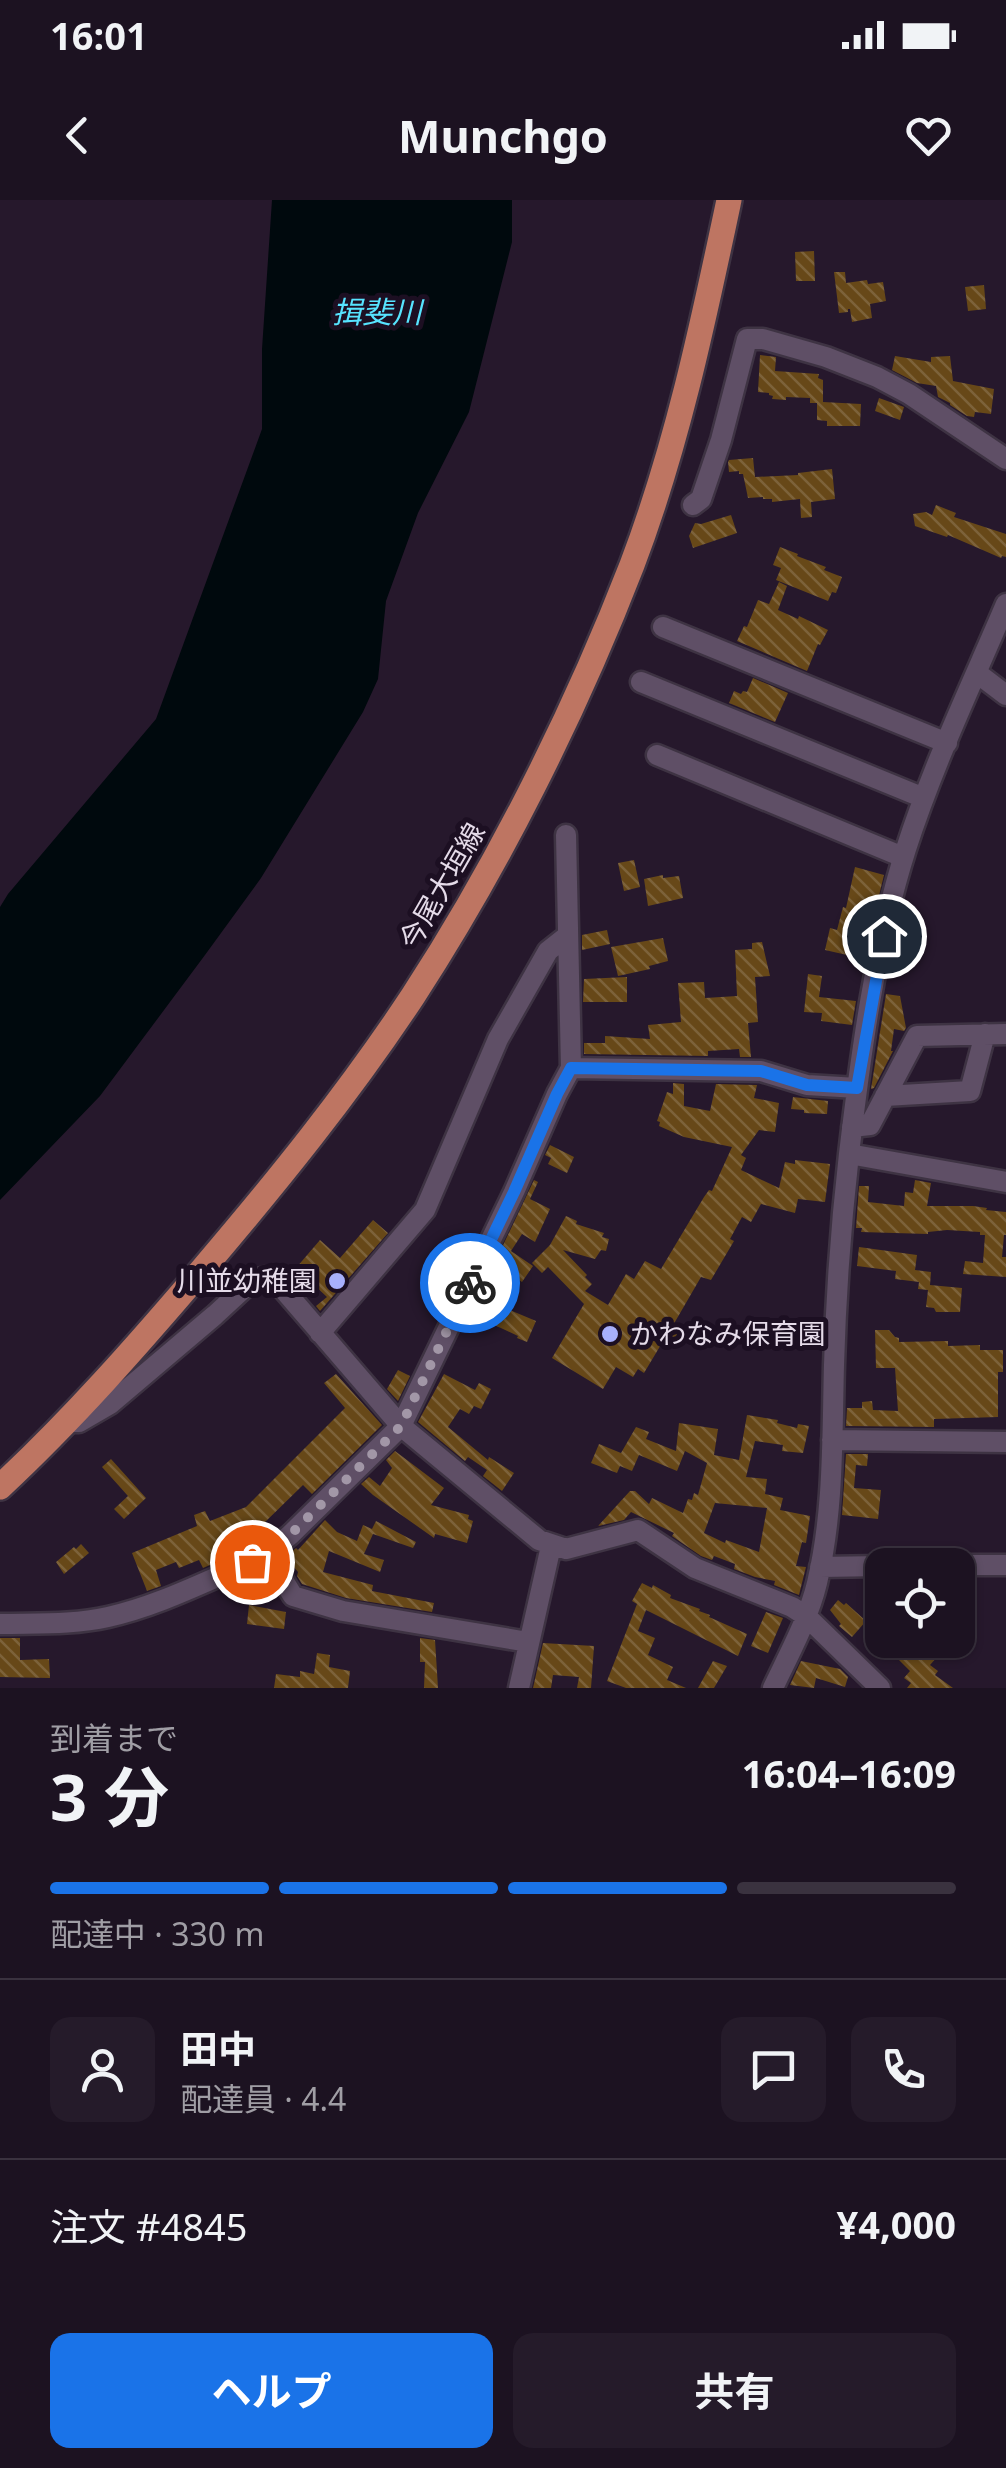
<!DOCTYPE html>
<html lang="ja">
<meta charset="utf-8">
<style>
:root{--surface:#1c1221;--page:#251b2a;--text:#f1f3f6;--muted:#a09ea5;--line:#3a323f;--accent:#1a73e8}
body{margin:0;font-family:"Noto Sans","Noto Sans JP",sans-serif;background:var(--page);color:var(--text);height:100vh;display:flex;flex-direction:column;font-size:38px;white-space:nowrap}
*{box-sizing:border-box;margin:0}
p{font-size:32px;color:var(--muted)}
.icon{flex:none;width:55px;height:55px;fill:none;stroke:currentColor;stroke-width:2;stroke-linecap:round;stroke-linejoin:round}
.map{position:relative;height:1488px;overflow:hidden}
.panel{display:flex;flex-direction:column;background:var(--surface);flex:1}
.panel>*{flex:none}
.controls{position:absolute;left:865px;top:1348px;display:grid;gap:20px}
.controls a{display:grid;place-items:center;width:110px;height:110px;border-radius:20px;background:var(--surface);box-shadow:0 2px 8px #0004,0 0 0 2px var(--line);font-size:50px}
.pin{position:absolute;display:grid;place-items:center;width:85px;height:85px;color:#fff;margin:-42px;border:5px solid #fff;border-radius:50%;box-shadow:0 2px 10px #0007}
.courier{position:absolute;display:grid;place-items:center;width:100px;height:100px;margin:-50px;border:8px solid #1a73e8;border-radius:50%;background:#fff;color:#222;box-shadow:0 2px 12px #0007}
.head em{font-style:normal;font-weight:700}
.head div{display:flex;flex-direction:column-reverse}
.head{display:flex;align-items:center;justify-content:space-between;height:170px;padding:0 50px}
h1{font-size:65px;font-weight:700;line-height:75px}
.bar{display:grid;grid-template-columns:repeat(4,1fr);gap:15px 10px;align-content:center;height:120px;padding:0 50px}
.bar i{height:12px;border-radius:8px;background:var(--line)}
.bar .active{background:var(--accent)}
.bar p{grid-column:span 4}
.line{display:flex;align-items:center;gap:25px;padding:0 50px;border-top:2px solid var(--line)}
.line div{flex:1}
.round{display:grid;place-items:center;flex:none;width:105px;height:105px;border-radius:20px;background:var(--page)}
.action{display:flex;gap:20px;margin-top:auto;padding:20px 50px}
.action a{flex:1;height:115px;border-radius:20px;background:var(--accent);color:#fff;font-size:40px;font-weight:700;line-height:115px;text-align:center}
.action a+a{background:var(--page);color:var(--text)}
.status{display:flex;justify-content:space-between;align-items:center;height:70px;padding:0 50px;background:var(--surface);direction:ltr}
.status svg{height:28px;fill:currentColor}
header{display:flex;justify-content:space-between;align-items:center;height:130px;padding:0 50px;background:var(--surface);font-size:45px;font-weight:700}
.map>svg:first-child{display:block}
</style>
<div class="status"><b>16:01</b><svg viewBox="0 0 49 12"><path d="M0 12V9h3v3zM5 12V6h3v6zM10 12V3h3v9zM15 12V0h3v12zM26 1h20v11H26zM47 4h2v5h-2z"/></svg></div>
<header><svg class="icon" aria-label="back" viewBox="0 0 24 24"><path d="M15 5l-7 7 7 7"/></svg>Munchgo<svg class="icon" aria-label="heart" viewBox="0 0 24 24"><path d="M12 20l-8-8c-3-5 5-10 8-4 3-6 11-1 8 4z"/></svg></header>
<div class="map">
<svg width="1006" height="1488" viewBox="0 0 1006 1488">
<defs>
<pattern id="building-back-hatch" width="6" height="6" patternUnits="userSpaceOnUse" patternTransform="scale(2.5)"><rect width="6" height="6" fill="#674818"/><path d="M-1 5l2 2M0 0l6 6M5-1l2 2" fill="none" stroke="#7d623a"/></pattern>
</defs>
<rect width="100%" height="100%" fill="#26182c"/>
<path fill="#00090d" d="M272,0H512V42L469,212L418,313L386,401L378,479L363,512L261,678L205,755L100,896L0,1000V707L8,694L156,519L262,229V149Z"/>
<path fill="url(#building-back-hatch)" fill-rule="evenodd" d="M814,51L815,81H796L795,52Z
M834,72H845L846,83L867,80L868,84L883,82L886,101L870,104L872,118L852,122L850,109H848V112L839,113Z
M984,85L986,109L968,111L965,87Z
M760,155L776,157L775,171L819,174L818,178L823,180V202L861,204L860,226H827V221L817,220V203H810V198L786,197V200L772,199L773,196L769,195V193L758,192Z
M895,156L931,162V157L950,156L953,181L994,189L991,214L975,212L974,217L967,216L950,205V203L938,197L936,186L917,183L892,170Z
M879,198L904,207L900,220L875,211Z
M753,258L755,277L798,275V273L832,269L835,299L811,302L812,317L801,318L800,299L772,302V299H763V297L748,298L743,274H739V271L729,272L728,262L729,260Z
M936,305L956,313L954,317L1006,334V357L1002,356L1001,358L948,335L947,337L915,326L913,314L926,312L932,315Z
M731,315L737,333L693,348L689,336L695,323L701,324Z
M780,347L798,354L797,356L826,367L824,370L842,377L836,393L832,392L828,401L776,380L781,368L773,365Z
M779,382L787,386L778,410L798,419L799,416L828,430L820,445L818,444L807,471L737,441L744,426L747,427L758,400L769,404Z
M753,478L788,493L775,522L729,503L734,491L741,494L743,491L747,492Z
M634,660L640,687L624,691L618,663Z
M855,667L884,675L864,758H860L825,750L830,728L837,730L843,707L846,708Z
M663,675V678L679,676L683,698L648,706L644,679Z
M607,730L610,744L582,750V735Z
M663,738L668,761L649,766L650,769L618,776L611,747Z
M762,742L770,776L755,777L758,822L748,823L751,857H740L739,849L708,851V856L584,854V843H605V836L650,839L648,825L681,822L678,783L704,782L705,798L737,796L735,750L752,749V743Z
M808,774L822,776L819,797L856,801L852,825L821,821L822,813L804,812Z
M627,777V802H583L584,779Z
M886,794L900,796L906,828L904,831L894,829L891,851H893L874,888L871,889Z
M673,883L684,884V906L710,911L716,884L757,885L754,898L779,903L775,932L759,930L741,955L746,958L741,970L779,988L785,962L795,964V960L830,964L825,1002L798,999L795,1013L761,1004L751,1022L742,1017L730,1039L734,1041L711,1080L701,1077L672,1127L679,1132L672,1142L665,1138L644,1173L638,1169L633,1177L616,1167L603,1189L552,1158L584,1104L548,1067L542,1073L532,1063L550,1045L566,1016L577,1021L576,1024L604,1033L602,1037L609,1039L606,1051L601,1050L595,1059L563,1050L587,1075L585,1077L592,1084L585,1091L608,1105L626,1074L634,1079L645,1061L661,1069L704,997L709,990L712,991L732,947L684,937L659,926L660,922L657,921L667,892L673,894Z
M793,897L828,901L827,914L804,913V910L791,909Z
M550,945L574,957L567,973L548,964L551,958L545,955Z
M534,980L538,982L530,999L550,1009L535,1042L522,1034L511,1051L533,1066L522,1082L498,1065L489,1084L485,1083Z
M915,980L931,983L927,1006H973L987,1008L986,1010L1006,1012V1035H1004L1002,1057H1006V1077L963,1074L965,1061L983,1063L985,1035H980V1032L947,1030L928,1032V1034L861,1032L862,1028H856L859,986H869L868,1002L904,1006L905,992L913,993Z
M373,1020L388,1033L320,1111L316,1106L327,1097L296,1068L320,1040L340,1058Z
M859,1047L917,1055L915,1070L931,1072L930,1085L962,1088L960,1112H936L934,1108L926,1107L928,1090L918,1089L919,1082L895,1079L896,1071L857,1066Z
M485,1084L501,1092L497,1101L506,1105L505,1108L536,1121L527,1142L517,1138L518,1136L473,1115L475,1111L473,1109Z
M875,1130H889L895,1137L899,1138V1142L948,1141V1146L980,1145V1150H1003V1172H998V1217L934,1219V1227L846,1226L847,1208H862V1202L872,1201L873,1210L898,1211L895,1168H876Z
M398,1170L410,1176L398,1201L387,1189Z
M336,1174L382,1225L312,1294L303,1285L260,1327L263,1336L240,1345L243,1351L203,1368L199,1360L179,1368L176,1362L156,1370L161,1386L147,1391L132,1353L197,1326L194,1315L205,1311L210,1321L246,1307L345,1208L324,1183Z
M444,1174L475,1190L479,1183L491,1189L481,1209L474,1206L469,1214L460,1209L448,1227L488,1260L489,1257L514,1273L502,1291L483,1276L487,1270L468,1257L465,1261L418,1222Z
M747,1215L778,1220L777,1223L797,1228L798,1224L809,1226L803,1253L782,1251L783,1245L755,1241L746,1277L767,1279L765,1294L783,1298L780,1310L810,1316L806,1343L802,1342L796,1366L806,1367L799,1395L774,1385L775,1381L755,1377L734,1369L735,1364L714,1356L712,1360L701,1356L672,1336L674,1333L631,1312L624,1320L598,1326L630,1291H635L649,1304L652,1298L683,1313L688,1299L692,1300L694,1293L698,1295L707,1263L685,1251L677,1271L639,1255L632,1271L620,1266L617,1273L591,1263L599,1244L621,1253L636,1227L649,1232L646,1239L676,1251L679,1223L718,1229L714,1255L739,1260ZM715,1303L767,1308L759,1352L726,1340L725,1343L704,1333Z
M395,1251L444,1288L431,1305L469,1315L468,1319L473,1321L467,1343L435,1334L434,1338L373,1295L361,1284L369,1277L380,1286L392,1268L386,1260Z
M846,1254H868L867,1266L856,1265L854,1288L881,1290L878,1319L842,1315Z
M111,1259L146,1298L124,1319L114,1309L128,1296L102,1267Z
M325,1320L337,1332L357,1341L363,1325L372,1329L376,1321L416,1342L413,1348L373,1334L364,1354L384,1360L380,1372L329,1351L323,1372L373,1385L372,1391L434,1403L432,1412L346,1398L302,1384L297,1376L298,1372L285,1357L296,1348L298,1350Z
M81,1344L89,1353L64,1374L56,1362L74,1347L76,1349Z
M642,1383L652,1388L653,1385L671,1395L670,1398L700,1409L699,1411L710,1415L709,1417L747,1434L738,1456L646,1410L638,1431L655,1438L648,1455L673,1467L667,1480L686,1488H626L607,1481L637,1404L632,1401Z
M838,1400L844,1405L846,1403L866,1421L852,1437L839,1426L841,1424L830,1410Z
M249,1405L286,1412L284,1429L247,1424Z
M766,1412L783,1418L768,1453L751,1446Z
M0,1438H20V1460L49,1459L50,1478L0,1477Z
M420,1438L435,1440L438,1488H424L425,1462H420Z
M920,1440H934L944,1449L930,1465L938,1471L935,1475L953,1488H907L911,1483L904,1478L910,1471L899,1460Z
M543,1443L594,1446L591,1488H577L579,1477L553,1475L551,1488H533Z
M317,1453L330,1455L329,1467L350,1471L348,1488H274L276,1474L300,1477V1471L314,1474Z
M713,1461L727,1466L714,1488H698Z
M801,1461L840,1469L848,1477L845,1487L816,1478L814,1488L790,1485Z"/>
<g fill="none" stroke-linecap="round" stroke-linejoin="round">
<defs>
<path id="minor" d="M693,305L701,299L721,240L747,139H763L826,157L877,177L909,194L1006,259
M663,427L947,543
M977,473L1006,495
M641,482L924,598
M657,555L903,657
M571,868L761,871L807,885L857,888
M885,896L970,891L985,834
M852,927L870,925L917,836L1006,834
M849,954L1006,982
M320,1133L425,1010L498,839L548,751L567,736
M67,1222H79L110,1204L215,1115L253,1080L266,1077L277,1082L401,1226L539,1340L566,1349L638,1330L695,1368L792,1407L806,1416L880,1488
M832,1240L1006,1242
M267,1354L293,1396L343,1411L528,1442
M958,1365H1006
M820,1367L882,1366
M0,1424C36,1423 73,1425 108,1417C158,1406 206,1381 252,1362L267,1354L290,1335L401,1226L514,992L557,894L571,868L566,635
M519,1488L551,1346
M773,1488C789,1454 808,1420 817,1383C834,1311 832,1239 834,1165C836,1095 841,1024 849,954C861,852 875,747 906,649C933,565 972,484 1006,404"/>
<path id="major" d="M0,1287C72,1220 137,1146 201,1071C276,983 349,893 413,796C499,664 575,512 632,365C677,247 703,123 729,0"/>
</defs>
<use href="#minor" stroke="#3e3343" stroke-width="25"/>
<use href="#major" stroke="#3e3343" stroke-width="30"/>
<use href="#minor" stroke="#5f4f66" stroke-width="20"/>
<use href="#major" stroke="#be7562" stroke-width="25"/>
</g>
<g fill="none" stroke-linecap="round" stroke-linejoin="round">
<path stroke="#a297a7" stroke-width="10" stroke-dasharray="0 18" d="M252,1362L267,1354L290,1335L401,1226L470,1083"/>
<path stroke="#1a73e8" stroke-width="12" d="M470,1083L514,992L557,894L571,868L761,871L807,885L857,888L884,736"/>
</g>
<g fill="#a8b0fc" stroke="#1c0f22" stroke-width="4">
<circle cx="337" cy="1081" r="10"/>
<circle cx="610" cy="1134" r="10"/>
</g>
<g text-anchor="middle" stroke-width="10" stroke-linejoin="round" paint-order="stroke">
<g font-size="28" fill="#e5dbe9" stroke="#1c0f22">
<text transform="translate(442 686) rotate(-60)" y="10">今尾大垣線</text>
</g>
<g font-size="28" fill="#e5dbe9" stroke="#1c0f22" text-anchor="end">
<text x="317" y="1091">川並幼稚園</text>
<text x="630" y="1144" text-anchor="start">かわなみ保育園</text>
</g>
<g font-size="30" font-style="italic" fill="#57e4ff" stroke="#1c0f22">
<text x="377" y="123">揖斐川</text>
</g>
</g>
</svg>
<div class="controls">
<a><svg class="icon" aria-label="locate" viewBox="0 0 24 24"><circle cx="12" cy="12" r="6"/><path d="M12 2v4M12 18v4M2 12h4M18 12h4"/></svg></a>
</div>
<div class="pin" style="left:252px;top:1362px;background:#ea580c"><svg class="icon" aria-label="bag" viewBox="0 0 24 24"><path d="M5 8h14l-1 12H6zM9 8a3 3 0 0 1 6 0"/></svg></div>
<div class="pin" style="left:884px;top:736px;background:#1f2937"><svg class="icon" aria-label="home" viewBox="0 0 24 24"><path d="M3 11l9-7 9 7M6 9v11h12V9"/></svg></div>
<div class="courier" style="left:470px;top:1083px"><svg class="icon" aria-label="bike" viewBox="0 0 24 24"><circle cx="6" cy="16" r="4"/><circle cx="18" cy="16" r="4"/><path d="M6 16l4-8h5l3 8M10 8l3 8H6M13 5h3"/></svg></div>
</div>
<section class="panel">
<div class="head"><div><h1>3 分</h1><p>到着まで</p></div><em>16:04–16:09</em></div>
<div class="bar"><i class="active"></i><i class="active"></i><i class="active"></i><i></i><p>配達中 · 330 m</p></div>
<div class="line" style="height:180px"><a class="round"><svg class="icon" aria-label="person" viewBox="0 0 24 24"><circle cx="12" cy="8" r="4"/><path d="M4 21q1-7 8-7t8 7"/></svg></a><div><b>田中</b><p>配達員 · 4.4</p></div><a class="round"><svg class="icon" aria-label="chat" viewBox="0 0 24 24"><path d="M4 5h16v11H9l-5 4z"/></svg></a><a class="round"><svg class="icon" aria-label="phone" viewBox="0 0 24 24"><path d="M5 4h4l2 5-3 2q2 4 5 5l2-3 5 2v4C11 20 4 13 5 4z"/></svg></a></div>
<div class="line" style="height:130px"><div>注文 #4845</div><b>¥4,000</b></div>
<div class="action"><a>ヘルプ</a><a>共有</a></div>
</section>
